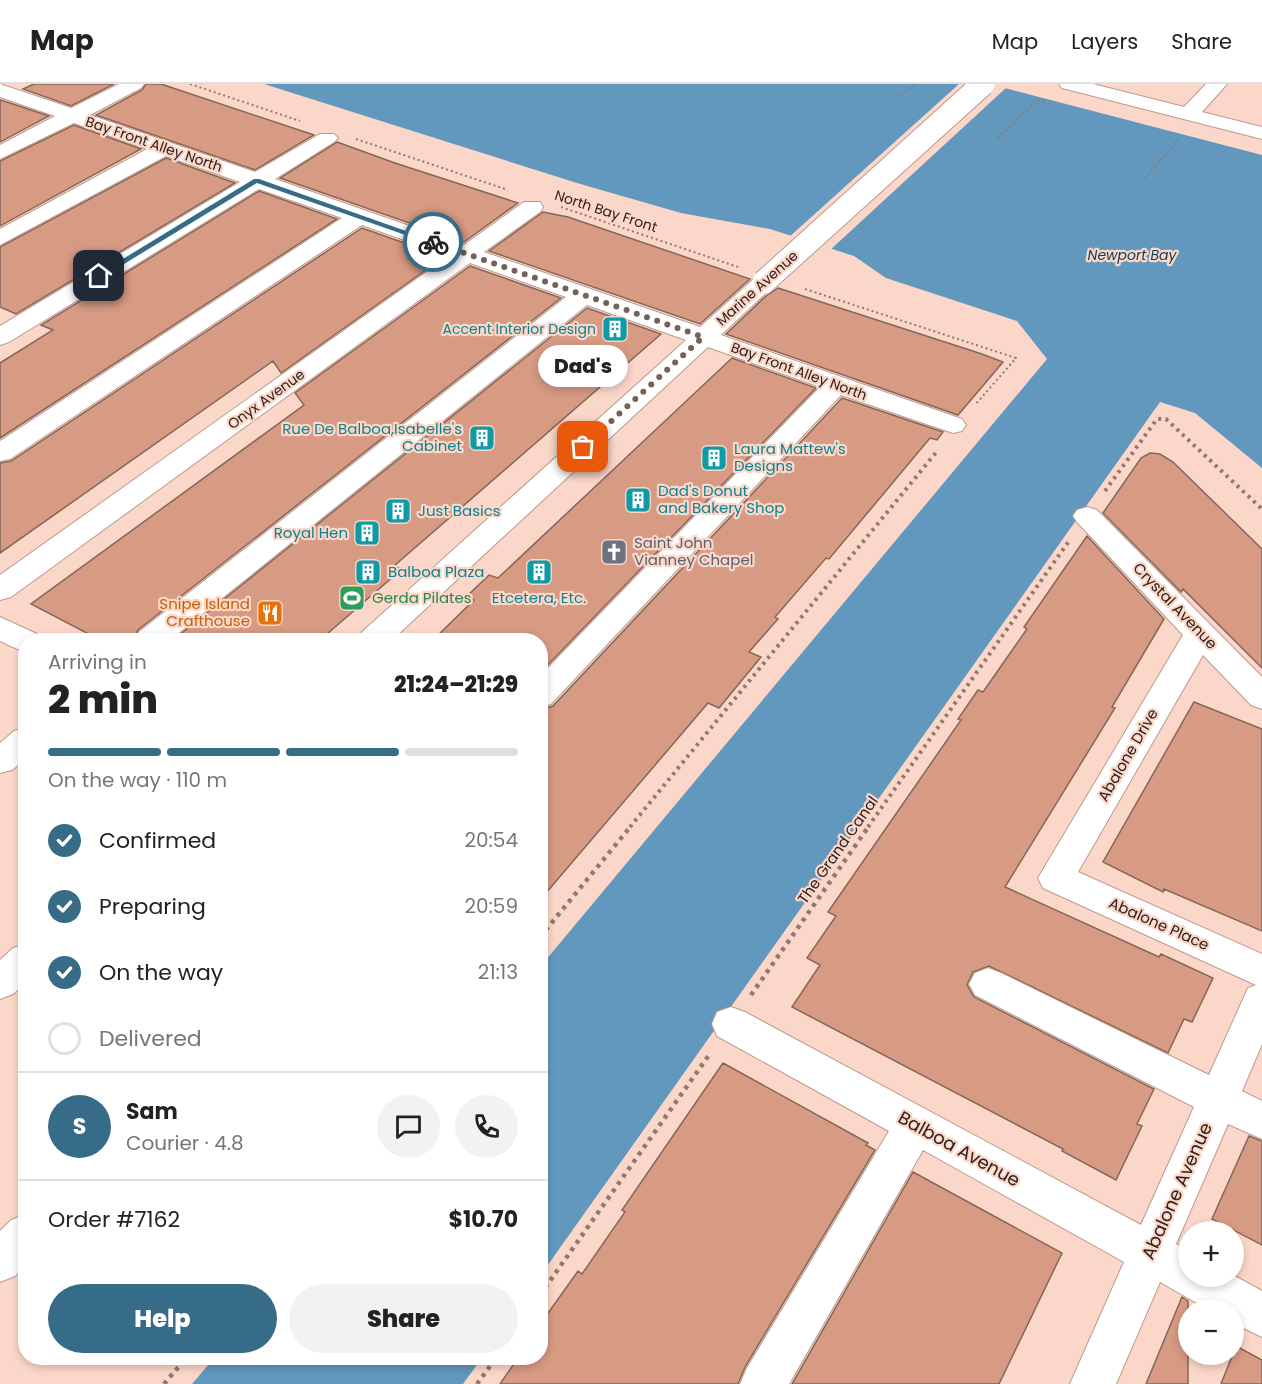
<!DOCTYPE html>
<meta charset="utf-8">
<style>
:root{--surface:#fff;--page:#f2f2f2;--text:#222;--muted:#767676;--line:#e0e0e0;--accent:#376c88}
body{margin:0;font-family:Poppins,sans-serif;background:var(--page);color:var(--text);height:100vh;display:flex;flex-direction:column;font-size:22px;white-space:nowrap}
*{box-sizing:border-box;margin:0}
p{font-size:20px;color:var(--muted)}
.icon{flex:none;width:33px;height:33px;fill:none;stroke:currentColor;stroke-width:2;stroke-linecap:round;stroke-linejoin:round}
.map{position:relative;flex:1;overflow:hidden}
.panel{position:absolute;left:18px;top:549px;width:530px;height:732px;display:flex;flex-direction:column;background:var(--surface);border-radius:24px;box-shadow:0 3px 9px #0003}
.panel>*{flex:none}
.controls{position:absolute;left:1178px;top:1137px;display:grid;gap:12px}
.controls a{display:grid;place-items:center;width:66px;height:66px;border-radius:50%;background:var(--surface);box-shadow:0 3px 9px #0003;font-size:30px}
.pin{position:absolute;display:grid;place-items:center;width:51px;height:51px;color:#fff;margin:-26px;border-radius:12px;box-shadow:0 3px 9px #0006}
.courier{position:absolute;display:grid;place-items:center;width:60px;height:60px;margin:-30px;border:4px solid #376c88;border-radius:50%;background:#fff;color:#222;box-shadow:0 2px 8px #0007}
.bubble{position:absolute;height:42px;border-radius:21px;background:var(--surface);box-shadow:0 3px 9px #0003;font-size:20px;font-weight:800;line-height:42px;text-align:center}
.head em{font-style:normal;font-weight:800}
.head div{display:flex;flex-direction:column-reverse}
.head{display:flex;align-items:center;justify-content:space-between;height:102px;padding:0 30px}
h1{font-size:39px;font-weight:800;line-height:45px}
.bar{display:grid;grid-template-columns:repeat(4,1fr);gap:9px 6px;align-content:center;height:72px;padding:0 30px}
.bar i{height:8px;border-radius:4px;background:var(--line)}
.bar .current{background:var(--accent)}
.bar p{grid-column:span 4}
.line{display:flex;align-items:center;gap:15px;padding:0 30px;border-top:2px solid var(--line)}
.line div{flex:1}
.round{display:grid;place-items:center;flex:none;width:63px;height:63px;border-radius:32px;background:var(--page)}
ol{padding:0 30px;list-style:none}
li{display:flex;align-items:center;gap:18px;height:66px}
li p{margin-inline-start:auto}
li .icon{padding:6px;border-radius:50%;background:var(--accent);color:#fff;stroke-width:4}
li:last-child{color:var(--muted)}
li i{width:33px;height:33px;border:3px solid var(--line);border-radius:50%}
.button{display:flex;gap:12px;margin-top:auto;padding:12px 30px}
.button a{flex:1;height:69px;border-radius:36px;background:var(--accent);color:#fff;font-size:24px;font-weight:800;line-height:69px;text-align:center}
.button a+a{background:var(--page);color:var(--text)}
header{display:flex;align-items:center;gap:36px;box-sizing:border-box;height:84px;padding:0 30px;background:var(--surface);border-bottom:2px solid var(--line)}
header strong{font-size:28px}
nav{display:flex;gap:33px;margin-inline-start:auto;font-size:21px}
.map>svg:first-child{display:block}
</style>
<header>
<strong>Map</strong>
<nav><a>Map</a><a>Layers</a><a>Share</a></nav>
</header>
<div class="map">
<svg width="1262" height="1300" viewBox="0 0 1262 1300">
<rect width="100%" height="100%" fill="#fbd7c9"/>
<path fill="#6298be" d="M264,0H989L1262,71V384L1195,329L1160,318L540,1192V883L1047,275L1017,237L886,194L854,172L770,145L681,129L577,99Z
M214,1274H482L463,1300H192Z"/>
<path fill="#fbd7c9" d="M959,0H997L1007,3L829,167L788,154Z"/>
<path fill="#d79a83" stroke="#856659" stroke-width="1.5" d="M34,0H114L71,22L23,5Z
M146,0H161L314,51L255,86L96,31L142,6Z
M0,16H1L49,32L0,58Z
M74,41L141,65L0,142V77Z
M337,58L395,79L518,119L464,158L280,94Z
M166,74L235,99L16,230L0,223V163Z
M259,107L337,135L0,354V279L53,246L41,241Z
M543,128L568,133L750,195L700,240L489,167Z
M362,144L444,173L281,289L273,277L0,469V379L11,377Z
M470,182L561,214L138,546L133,556H100L31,520L304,321L295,309Z
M778,204L982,270L1003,278L958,331L726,250L766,212Z
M587,224L661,250L394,482L402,485L320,556H173Z
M732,274L816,304L540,589V556H433L474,516L466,513L489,491L498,494Z
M842,314L943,348L937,356L930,354L829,475L826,474L775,533L778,535L749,568L761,573L719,624L708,619L540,816V626L553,622Z
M1150,369L1160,370L1173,378L1262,465V584L1183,505L1181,508L1103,429L1141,374Z
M1087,452L1164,535L1112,623L1115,624L1005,803L1159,873L1161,870L1213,894L1192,938L1184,935L1168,969L989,882L973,888L967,901L974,913L1154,1005L1137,1040L1142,1042L1116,1096L1062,1067L1063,1065L792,923L820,881L807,874L836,832L828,828L961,636L958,635L978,606L983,608L1027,545L1024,543Z
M1194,618L1262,645V847L1164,805L1163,808L1103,778Z
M723,979L868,1059L866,1061L875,1066L745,1283L738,1300H500L518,1274H540L541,1239L578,1187L582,1190L625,1128L622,1126Z
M1249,1052L1262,1057V1161L1212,1135Z
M913,1088L1062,1169L999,1300H792Z
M1182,1213L1188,1217V1300H1146Z
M1236,1262L1262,1276V1300H1221Z"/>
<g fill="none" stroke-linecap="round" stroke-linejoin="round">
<defs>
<path id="minor" d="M0,0L71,24L119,0H144L141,4L90,31L255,88L320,50H334L338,54L334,58L275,95L464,161L524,118H540L543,123L540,128L484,168L700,243L756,193L764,191L772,193L776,198L772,203L721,251L962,335L966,341L962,347L953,349L841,311L551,620L540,624V592L820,303L708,263L392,556H358L362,548L686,256L587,221L170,556H135L139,548L566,213L470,179L11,513L0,516V491L449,172L362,141L10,375L0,377V357L342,134L259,105L9,258L0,261V242L240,98L166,72L0,161V145L147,65L74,39L0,75V61L55,32L0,13Z
M1059,0H1093L1184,23L1206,0H1227L1202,28L1262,43V55L1062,4Z
M1087,423L1097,426L1262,593V625L1251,621L1203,571L1078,788L1262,870V960L1242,1007L1262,1017V1055L1228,1040L1176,1160L1188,1167V1192L1233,1191L1262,1207V1253L1233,1239V1226H1209L1160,1198L1116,1300H1070L1124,1178L923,1066L789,1300H740L747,1284L889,1047L717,952L712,940L717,928L731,923L745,928L1141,1141L1194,1023L975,911L969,900L975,889L988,884L1001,889L1209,991L1248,904L1256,901L1043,804L1038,794L1183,551L1077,438L1073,432L1077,426Z
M0,533L37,550L41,556H26V569L0,557Z
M26,644V675L12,686L0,689V659L14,647Z
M26,860V899L13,910L0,915V876L13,864Z
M26,1130V1181L15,1192L0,1198V1147L11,1136Z"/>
</defs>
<use href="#minor" stroke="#bc9a8d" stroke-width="2"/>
<path stroke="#91796f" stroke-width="2" stroke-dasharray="2 3" stroke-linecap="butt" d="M190,0L300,37
M901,11L914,0
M998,54L1037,16L1047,19
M356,55L508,106
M1145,95L1179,54
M561,123L738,183
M805,205L1016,274L975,321"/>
<path stroke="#91796f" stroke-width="4" stroke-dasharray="3 4.5" stroke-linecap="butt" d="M1105,407L1157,335H1166L1262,425
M630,743L938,366
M868,743L1069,457"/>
<path stroke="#91796f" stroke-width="4.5" stroke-dasharray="4 5" stroke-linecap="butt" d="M540,853L631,742
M751,911L869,742
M540,1211L709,971
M164,1300L186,1274
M477,1300L496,1274"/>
<use href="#minor" fill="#fff" fill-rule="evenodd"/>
<defs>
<path id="minor-bridge" d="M764,198L983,0"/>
</defs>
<use href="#minor-bridge" stroke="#bc9a8d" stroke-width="25" stroke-linecap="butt"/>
<use href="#minor-bridge" stroke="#fff" stroke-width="23"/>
</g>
<path fill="#376c88" d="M254,95H259L437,158L431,160L257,99L101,194L95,192Z"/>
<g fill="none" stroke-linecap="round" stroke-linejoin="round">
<path stroke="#766159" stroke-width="6" stroke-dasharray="0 10.8" d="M433,158L703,253L583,363"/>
</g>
<defs>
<symbol id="building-square" viewBox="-11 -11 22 22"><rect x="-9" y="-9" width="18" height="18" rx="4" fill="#0f9aa8" stroke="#fbd7c9"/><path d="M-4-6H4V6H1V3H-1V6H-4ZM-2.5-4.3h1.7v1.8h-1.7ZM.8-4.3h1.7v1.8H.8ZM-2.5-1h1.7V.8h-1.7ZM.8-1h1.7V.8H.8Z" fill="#fff"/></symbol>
<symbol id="church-square" viewBox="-11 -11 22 22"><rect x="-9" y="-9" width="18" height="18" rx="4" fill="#6b7280" stroke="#fbd7c9"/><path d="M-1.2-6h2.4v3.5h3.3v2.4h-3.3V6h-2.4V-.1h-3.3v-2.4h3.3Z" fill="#fff"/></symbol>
<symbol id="stadium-square" viewBox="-11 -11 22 22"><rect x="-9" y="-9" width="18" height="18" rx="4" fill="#2e9e5b" stroke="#fbd7c9"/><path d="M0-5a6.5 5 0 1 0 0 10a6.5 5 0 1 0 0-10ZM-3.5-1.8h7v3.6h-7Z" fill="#fff"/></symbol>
<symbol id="restaurant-square" viewBox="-11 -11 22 22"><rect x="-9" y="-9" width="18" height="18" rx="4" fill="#e8710a" stroke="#fbd7c9"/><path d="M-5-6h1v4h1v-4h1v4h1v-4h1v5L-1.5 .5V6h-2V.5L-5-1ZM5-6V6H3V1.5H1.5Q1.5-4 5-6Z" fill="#fff"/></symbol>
</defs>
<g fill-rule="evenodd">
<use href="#building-square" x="600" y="230" width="30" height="30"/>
<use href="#building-square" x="467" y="339" width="30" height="30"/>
<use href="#building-square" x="699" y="359" width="30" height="30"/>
<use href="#building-square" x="623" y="401" width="30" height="30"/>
<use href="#building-square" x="383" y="412" width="30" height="30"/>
<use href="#building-square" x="352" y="434" width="30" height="30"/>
<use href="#church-square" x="599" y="453" width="30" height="30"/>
<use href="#building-square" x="353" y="473" width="30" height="30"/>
<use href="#building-square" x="524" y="473" width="30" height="30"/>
<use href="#stadium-square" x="337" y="499" width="30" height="30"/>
<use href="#restaurant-square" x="255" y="514" width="30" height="30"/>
</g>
<g text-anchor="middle" stroke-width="4.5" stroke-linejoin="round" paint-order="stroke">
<g font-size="14" fill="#2e211c" stroke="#fbd7c9">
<text transform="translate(154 60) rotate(19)" y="5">Bay Front Alley North</text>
<text transform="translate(606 127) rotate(18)" y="5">North Bay Front</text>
<text transform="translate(757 204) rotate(-42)" y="5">Marine Avenue</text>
<text transform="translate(799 287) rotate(20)" y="5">Bay Front Alley North</text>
<text transform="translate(266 315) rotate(-36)" y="5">Onyx Avenue</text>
</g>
<g font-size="14" font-style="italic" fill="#103b56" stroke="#fbd7c9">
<text x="1132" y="176">Newport Bay</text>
</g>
<g font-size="14" fill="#0d838f" stroke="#fbd7c9" text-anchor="end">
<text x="596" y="250">Accent Interior Design</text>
</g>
<g font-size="15" fill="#0d838f" stroke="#fbd7c9" text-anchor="start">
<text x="462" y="350" text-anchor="end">Rue De Balboa,Isabelle's<tspan x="462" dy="17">Cabinet</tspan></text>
<text x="734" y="370">Laura Mattew's<tspan x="734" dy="17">Designs</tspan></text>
<text x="658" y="412">Dad's Donut<tspan x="658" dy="17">and Bakery Shop</tspan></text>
<text x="418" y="432">Just Basics</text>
<text x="348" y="454" text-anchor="end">Royal Hen</text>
<text x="388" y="493">Balboa Plaza</text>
<text x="539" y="519" text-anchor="middle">Etcetera, Etc.</text>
</g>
<g font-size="15" fill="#5b616d" stroke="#fbd7c9" text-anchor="start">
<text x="634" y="464">Saint John<tspan x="634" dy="17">Vianney Chapel</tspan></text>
</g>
<g font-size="15" fill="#27864d" stroke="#fbd7c9" text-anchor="start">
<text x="372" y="519">Gerda Pilates</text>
</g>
<g font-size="15" fill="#c56008" stroke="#fbd7c9" text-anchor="end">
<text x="250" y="525">Snipe Island<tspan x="250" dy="17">Crafthouse</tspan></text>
</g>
<g font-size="15" fill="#2e211c" stroke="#fbd7c9">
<text transform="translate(1175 522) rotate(46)" y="5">Crystal Avenue</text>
<text transform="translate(1128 671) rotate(-60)" y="5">Abalone Drive</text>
<text transform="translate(838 766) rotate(-55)" y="5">The Grand Canal</text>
<text transform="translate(1159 840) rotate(24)" y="5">Abalone Place</text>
</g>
<g font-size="18" fill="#2e211c" stroke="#fbd7c9">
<text transform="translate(959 1065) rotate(29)" y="6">Balboa Avenue</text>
<text transform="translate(1177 1107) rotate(-66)" y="6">Abalone Avenue</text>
</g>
</g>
</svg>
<div class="controls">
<a>+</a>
<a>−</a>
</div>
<div class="pin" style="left:583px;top:363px;background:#ea580c"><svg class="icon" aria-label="bag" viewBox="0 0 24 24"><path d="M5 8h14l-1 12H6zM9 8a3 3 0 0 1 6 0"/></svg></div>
<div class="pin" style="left:99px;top:192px;background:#1f2937"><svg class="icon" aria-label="home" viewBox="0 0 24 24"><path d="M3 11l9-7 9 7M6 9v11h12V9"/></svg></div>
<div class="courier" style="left:433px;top:158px"><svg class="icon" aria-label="bike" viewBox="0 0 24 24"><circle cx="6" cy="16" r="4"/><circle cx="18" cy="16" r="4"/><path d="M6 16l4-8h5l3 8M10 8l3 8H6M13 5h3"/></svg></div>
<div class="bubble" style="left:538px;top:261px;width:90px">Dad's</div>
<section class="panel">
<div class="head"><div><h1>2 min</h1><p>Arriving in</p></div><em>21:24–21:29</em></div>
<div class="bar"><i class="current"></i><i class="current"></i><i class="current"></i><i></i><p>On the way · 110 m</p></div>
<ol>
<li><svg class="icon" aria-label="check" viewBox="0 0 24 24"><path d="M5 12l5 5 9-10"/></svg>Confirmed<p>20:54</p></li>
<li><svg class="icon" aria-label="check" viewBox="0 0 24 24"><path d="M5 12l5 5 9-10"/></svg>Preparing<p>20:59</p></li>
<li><svg class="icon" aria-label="check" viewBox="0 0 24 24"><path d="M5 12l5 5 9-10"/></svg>On the way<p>21:13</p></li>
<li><i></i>Delivered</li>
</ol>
<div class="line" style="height:108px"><b class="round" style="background:var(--accent);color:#fff">S</b><div><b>Sam</b><p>Courier · 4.8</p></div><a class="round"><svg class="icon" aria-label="chat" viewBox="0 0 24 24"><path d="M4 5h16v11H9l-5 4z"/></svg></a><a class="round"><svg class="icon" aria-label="phone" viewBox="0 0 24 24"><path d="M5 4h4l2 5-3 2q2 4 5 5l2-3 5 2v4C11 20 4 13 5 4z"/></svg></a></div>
<div class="line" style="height:78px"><div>Order #7162</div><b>$10.70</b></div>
<div class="button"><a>Help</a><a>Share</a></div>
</section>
</div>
